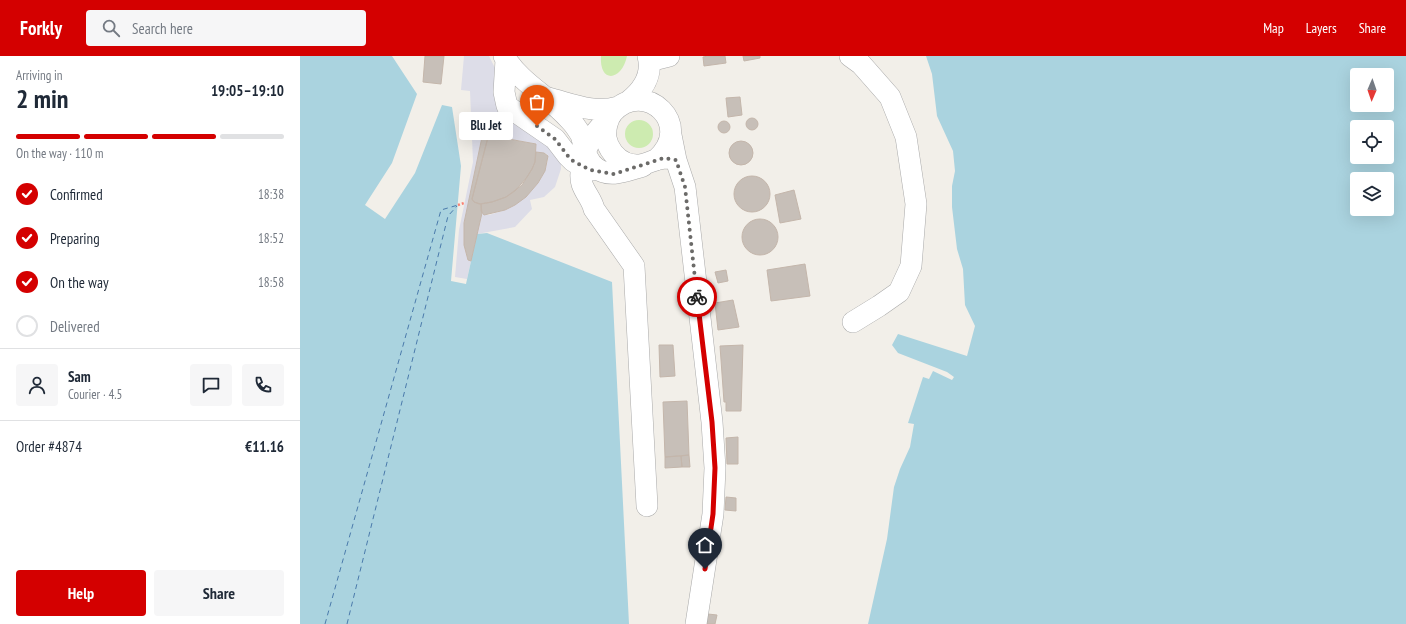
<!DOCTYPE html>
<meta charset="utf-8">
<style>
:root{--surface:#fff;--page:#f6f6f7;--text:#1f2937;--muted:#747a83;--line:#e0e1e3;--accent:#d40000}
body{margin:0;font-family:"PT Sans Narrow",sans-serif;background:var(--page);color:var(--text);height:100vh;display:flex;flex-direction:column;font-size:15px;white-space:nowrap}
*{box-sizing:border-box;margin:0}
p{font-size:13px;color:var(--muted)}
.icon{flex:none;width:22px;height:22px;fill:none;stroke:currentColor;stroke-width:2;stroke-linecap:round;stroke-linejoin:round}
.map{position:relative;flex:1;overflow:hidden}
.drawer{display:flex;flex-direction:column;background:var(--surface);width:300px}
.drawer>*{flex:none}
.needle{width:26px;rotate:182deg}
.fabs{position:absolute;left:1050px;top:12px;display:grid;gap:8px}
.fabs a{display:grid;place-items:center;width:44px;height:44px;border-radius:4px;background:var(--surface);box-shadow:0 4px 16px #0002;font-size:20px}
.pin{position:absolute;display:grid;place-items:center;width:34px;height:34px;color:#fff;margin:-41px -17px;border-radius:50% 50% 50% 0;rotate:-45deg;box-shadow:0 0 4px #0007}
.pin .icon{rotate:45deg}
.courier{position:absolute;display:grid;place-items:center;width:40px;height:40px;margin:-20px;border:3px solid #d40000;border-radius:50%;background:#fff;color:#222;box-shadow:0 1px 5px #0007}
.bubble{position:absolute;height:28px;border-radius:4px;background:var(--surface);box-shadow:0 4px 16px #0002;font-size:13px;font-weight:700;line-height:28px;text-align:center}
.overview em{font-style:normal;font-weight:700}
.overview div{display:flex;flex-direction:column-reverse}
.overview{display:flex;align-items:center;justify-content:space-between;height:68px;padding:0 16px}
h1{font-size:26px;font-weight:700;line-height:30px}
.bar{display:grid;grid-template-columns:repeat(4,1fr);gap:6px 4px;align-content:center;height:48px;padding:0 16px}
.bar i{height:5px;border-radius:3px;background:var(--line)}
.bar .on{background:var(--accent)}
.bar p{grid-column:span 4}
.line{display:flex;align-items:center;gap:10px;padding:0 16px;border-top:1px solid var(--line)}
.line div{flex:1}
.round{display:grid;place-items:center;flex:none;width:42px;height:42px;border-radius:4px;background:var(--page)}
ol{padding:0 16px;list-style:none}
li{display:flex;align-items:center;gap:12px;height:44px}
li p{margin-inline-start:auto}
li .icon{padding:4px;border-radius:50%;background:var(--accent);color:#fff;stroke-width:4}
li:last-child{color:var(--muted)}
li i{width:22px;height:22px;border:2px solid var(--line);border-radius:50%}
.primary-button{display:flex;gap:8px;margin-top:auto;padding:8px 16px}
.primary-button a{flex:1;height:46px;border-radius:4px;background:var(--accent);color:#fff;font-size:16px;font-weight:700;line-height:46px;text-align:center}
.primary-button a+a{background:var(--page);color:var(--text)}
header{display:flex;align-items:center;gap:24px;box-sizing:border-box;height:56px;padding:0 20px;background:var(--accent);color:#fff}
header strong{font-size:19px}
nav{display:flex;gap:22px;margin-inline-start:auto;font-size:14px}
.search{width:280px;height:36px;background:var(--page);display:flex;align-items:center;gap:10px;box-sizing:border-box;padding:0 14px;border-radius:4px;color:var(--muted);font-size:15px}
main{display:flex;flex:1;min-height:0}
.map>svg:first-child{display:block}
</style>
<header>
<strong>Forkly</strong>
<div class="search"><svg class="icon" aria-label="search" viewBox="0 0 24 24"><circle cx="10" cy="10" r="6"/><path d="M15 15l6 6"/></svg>Search here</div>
<nav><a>Map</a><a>Layers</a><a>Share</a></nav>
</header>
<main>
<section class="drawer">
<div class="overview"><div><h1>2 min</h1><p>Arriving in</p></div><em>19:05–19:10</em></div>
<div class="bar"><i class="on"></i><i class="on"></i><i class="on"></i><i></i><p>On the way · 110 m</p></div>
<ol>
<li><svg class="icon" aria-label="check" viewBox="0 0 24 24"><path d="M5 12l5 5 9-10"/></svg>Confirmed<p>18:38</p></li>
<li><svg class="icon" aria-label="check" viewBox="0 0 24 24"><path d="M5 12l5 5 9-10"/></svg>Preparing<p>18:52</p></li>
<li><svg class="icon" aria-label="check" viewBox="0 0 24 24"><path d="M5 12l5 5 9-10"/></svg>On the way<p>18:58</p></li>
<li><i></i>Delivered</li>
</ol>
<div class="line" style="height:72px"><a class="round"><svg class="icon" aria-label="person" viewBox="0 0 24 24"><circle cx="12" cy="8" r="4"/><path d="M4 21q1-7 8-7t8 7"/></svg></a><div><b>Sam</b><p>Courier · 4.5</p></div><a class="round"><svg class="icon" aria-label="chat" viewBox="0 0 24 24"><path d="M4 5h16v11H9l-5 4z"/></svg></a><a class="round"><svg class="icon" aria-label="phone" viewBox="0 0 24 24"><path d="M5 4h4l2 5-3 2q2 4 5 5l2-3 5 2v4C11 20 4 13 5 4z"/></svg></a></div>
<div class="line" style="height:52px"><div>Order #4874</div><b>€11.16</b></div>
<div class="primary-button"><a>Help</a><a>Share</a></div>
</section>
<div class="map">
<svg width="1106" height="568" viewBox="0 0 1106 568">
<rect width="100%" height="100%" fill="#f2efe9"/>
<path fill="#cdebb0" d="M301,0H327C322,25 299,28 301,0Z
M325 78a14 14 0 1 1 28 0a14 14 0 1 1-28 0Z"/>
<path fill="#dddde8" d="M164,0H189L195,12V43L196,49L242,83L261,105V113L255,131L244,141L230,144L232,153L215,171L177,178L182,157L184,159H189L205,154L215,149L238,127L245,115L248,103L247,98L236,96V88L205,82L201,77L195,74L189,75L184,78L164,167V189L168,204L171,205L167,223L155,221L159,174L173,106L170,35L161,34Z"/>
<path fill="#aad3df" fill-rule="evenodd" d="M0,0H92L117,38L92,107L65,149L85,163L115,117L142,49L152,51L161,110L151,225L166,228L177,178L187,177L312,226L329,568H0Z
M626,0H1106V568H568L587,483L594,431L600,413L610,391L614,368L608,367L623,321L629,323L633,315L652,324L654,321L647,316L598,297L592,289L598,278L667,300L675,270L665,249L663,213L657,193L652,151V130L655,115L653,95L637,60L632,18ZM1057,19H1087V49H1057ZM1057,71H1087V101H1057ZM1057,123H1087V153H1057Z"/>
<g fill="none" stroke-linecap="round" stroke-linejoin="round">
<path stroke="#4a7aab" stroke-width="1" stroke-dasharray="5 4" stroke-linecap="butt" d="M25,568L141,154L158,149
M47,568L148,160L157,150"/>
</g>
<path fill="#c7bfb8" stroke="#c4b6ab" d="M125,0H144L141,28L123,26Z
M408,0H425L426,7L404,10L403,1Z
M443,0H460V2L444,5Z
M440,41L442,59L428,61L426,42Z
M446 68a6 6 0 1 1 12 0a6 6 0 1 1-12 0Z
M418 71a6 6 0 1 1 12 0a6 6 0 1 1-12 0Z
M195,74L201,77L205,82L192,80L188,81L187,85L172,143L174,146L181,148L182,157L171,205L168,204L164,189V167L182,81L186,76Z
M192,80L236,88L235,106L232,113L227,121L215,135L206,141L192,146L179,148L174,146L172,143L187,85L188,81Z
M429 97a12 12 0 1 1 24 0a12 12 0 1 1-24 0Z
M236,96L244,97L248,100L245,115L238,127L226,141L215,149L205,154L184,159L181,155V148L192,146L206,141L222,129L232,113L235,106Z
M434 138a18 18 0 1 1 36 0a18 18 0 1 1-36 0Z
M494,134L501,163L480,167L475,139Z
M442 181a18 18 0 1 1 36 0a18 18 0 1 1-36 0Z
M505,208L510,240L471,245L467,214Z
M426,214L428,225L418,227L415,216Z
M433,244L439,271L418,274L415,247Z
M359,289H373L375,320L360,321Z
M443,289L441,355H426V346H424L420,290Z
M387,345L389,399L365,401L363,346Z
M438,381V408H427L426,382Z
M389,399L390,411H382L381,400Z
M381,400L382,411L365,412V401Z
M426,441L436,442V455L425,454Z
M408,558L417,559L415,568H406Z"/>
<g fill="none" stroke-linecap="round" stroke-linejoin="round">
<defs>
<path id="minor" d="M204,0C221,28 249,40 270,64C274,68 278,74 281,79C285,91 285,104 296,112C310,123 328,114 343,110
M550,0L561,8L590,41L606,81L616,148L611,210L599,236L579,250L553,266
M206,4L204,36L207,50L255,83L268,100L273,105L281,110L293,114
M349,5L369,0
M248,42C272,48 294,58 318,51
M329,45C343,34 353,19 348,0
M311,59C304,67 296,75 291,83C285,94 278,116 282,128C285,137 292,144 294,153L334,210L347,450
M356,104C396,69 345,22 313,56C307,63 305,74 306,82C308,93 316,103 326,107C343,113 349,104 364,102C368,102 373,103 376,104L371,79
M376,104L385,131L412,366L415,412L413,458L396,568"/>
</defs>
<use href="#minor" stroke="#a9a9a9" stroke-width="22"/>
<path stroke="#fa8072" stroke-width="2.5" stroke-dasharray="2 2" stroke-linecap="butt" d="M158,149L164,147"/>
<use href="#minor" stroke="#fff" stroke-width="21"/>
</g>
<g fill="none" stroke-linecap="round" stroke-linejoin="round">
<path stroke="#6b6a68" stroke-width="4" stroke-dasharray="0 7.2" d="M237,70L255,83L268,100L273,105L290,114L314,118L364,102L376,104L385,131L397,241"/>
<path stroke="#d40000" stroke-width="5" d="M397,241L412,366L415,412L413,458L405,513"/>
</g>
</svg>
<div class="fabs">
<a><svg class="needle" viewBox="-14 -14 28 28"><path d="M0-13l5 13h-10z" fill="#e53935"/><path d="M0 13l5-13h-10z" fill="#747a83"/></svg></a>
<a><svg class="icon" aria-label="locate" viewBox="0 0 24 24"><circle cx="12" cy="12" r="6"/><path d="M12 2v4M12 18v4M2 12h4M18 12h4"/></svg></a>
<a><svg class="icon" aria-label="layers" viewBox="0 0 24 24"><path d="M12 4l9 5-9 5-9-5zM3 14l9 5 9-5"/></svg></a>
</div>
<div class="pin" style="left:237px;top:70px;background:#ea580c"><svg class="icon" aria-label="bag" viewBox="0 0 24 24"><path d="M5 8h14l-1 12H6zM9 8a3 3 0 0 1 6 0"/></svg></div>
<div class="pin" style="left:405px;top:513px;background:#1f2937"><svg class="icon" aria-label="home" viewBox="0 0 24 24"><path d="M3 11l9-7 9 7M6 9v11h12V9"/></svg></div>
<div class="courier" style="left:397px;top:241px"><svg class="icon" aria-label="bike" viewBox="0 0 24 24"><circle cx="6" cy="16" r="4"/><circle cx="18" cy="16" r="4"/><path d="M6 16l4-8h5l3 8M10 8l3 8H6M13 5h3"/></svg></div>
<div class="bubble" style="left:159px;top:56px;width:54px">Blu Jet</div>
</div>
</main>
